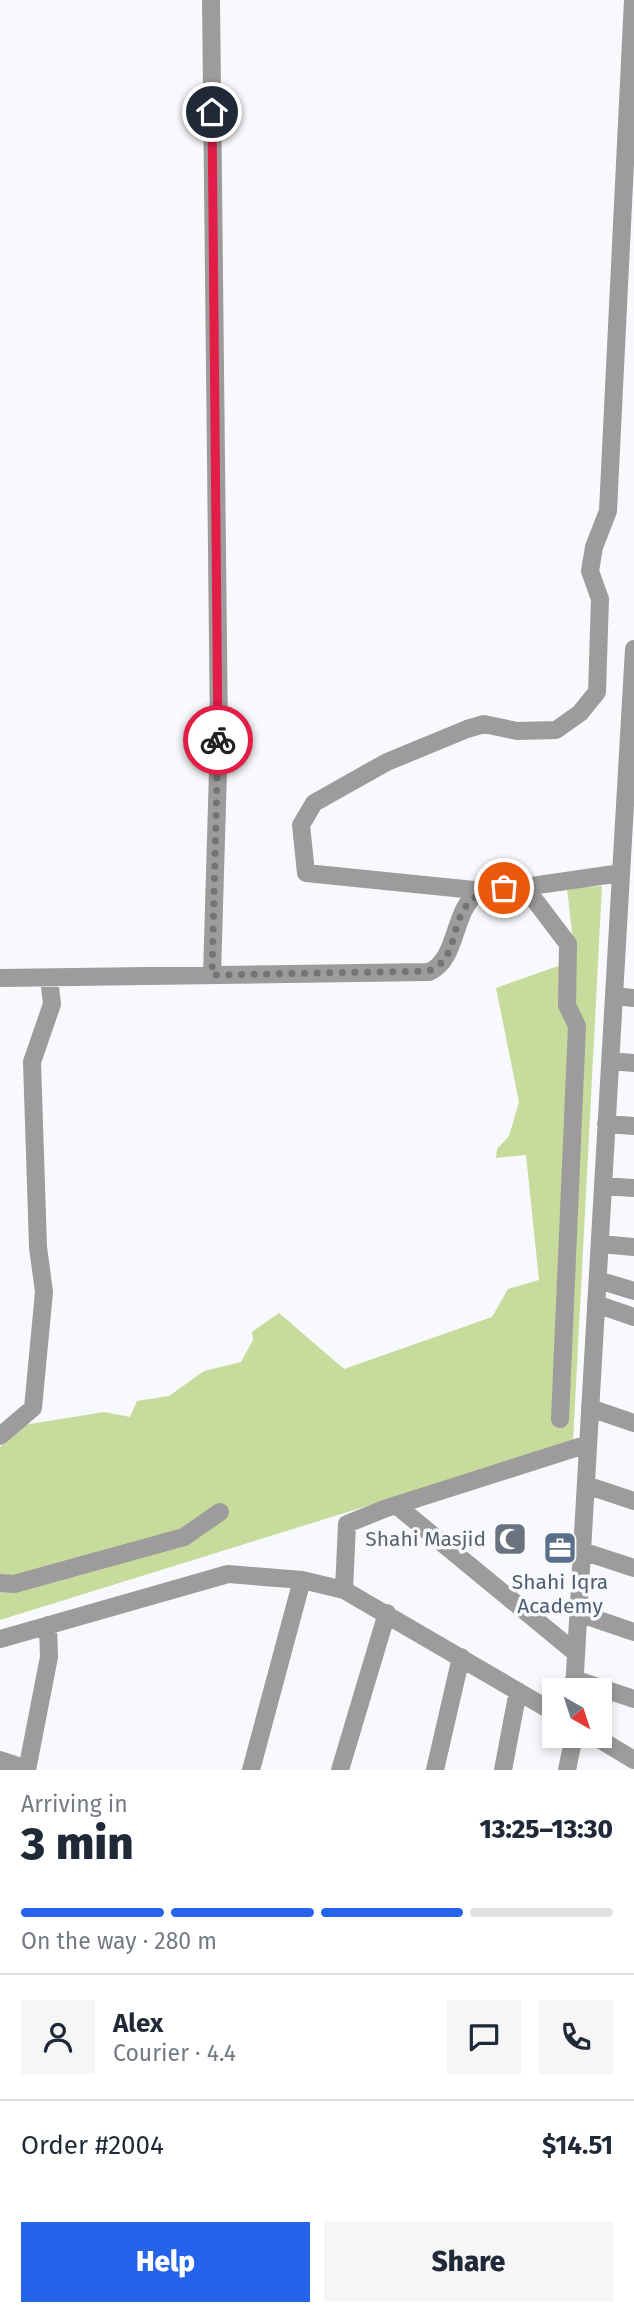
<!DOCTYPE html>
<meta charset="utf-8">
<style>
:root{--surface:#fff;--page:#f6f6f7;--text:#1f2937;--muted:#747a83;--line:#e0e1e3;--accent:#2563eb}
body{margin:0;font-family:"Fira Sans",sans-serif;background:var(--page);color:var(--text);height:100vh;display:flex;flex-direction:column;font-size:26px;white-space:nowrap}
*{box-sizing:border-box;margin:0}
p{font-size:23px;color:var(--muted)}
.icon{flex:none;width:38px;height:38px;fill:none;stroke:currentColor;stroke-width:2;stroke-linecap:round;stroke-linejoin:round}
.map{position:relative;height:1770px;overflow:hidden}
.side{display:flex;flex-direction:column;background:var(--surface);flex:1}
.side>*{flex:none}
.needle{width:46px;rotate:141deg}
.fabs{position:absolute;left:542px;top:1678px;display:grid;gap:14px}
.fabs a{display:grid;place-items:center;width:70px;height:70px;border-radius:0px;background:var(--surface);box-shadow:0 4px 10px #0003;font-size:35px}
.pin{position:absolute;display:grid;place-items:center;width:60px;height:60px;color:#fff;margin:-30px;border:4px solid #fff;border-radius:50%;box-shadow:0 2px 7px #0007}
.courier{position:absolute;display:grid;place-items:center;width:70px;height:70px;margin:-35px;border:5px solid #e11d48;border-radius:50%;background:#fff;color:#222;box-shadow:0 2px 9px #0007}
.overview em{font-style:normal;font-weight:800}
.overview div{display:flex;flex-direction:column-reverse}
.overview{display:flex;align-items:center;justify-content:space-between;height:119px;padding:0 21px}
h1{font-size:46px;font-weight:800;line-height:52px}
.bar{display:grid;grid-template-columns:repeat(4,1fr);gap:10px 7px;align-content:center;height:84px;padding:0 21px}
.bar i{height:9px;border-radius:5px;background:var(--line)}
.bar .selected{background:var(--accent)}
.bar p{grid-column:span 4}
.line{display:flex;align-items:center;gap:18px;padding:0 21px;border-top:2px solid var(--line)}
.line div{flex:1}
.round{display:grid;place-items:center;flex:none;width:74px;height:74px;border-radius:0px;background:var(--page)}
.button{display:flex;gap:14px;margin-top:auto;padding:14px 21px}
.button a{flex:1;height:80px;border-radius:0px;background:var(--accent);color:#fff;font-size:28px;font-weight:800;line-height:80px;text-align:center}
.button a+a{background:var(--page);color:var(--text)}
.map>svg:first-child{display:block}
</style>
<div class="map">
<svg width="634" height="1770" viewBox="0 0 634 1770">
<rect width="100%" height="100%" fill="#f8f9fc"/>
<path fill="#c6db9c" d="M602,886L573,1442L0,1620V1447L24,1425L104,1412L130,1417L137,1401L169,1396L204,1371L241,1362L253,1340L252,1332L279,1313L344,1369L492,1317L508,1289L539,1280L526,1155L496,1158L497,1149L509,1136L519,1102L496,988L575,960L567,888Z"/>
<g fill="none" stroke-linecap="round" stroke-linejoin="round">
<path stroke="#9d9b9b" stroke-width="18" d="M211,0L219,736L212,975
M524,886L568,944L567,1005L577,1026L560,1419
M484,891L306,873L301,825L314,803L387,762L467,729L484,724L517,731L556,730L580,713L597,692L600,599L590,571L594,547L608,511L633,0
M0,978L429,972C458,959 452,914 476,894L621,873
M614,996L634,998
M610,1061L634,1063
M606,1124L634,1126
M603,1186L634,1188
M600,1244L634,1247
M598,1280L634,1291
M596,1304L634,1317
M590,1408L634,1423
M0,1436L33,1408L44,1292L38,1247L32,1062L52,1004L49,978
M586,1485L634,1501
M396,1505L576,1653
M582,1551L634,1568
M0,1583L14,1584L184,1537L220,1512
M344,1590L347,1524L384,1509L588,1444
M578,1613L634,1632
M0,1639L228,1574L302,1580L344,1590L555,1713
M574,1679L634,1699
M574,1690L634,649
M594,1736L634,1760
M0,1760L27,1769
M27,1770L49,1657L48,1625
M251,1770L302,1580
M340,1770L387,1613
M435,1770L461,1657
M503,1770L518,1691
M567,1770L574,1736"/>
</g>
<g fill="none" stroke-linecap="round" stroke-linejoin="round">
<path stroke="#737475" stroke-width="7" stroke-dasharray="0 12.6" d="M218,740L212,975L429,971C470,954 437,896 504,888"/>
<path stroke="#e11d48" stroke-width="9" d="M212,112L218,740"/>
</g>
<defs>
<symbol id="mosque-square" viewBox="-11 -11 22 22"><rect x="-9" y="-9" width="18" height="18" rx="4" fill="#6b7280" stroke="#f8f9fc"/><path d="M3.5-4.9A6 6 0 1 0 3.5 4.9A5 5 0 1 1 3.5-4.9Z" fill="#fff"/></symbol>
<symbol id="office-square" viewBox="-11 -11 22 22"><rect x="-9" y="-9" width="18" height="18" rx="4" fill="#5c6f8a" stroke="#f8f9fc"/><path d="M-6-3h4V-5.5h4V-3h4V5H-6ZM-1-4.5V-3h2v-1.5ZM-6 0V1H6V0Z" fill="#fff"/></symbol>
</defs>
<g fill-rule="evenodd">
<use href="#mosque-square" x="491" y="1520" width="38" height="38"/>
<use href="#office-square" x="541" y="1529" width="38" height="38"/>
</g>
<g text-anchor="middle" stroke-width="7" stroke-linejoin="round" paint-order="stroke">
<g font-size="21" fill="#5b616d" stroke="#f8f9fc" text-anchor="end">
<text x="486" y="1546">Shahi Masjid</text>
</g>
<g font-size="21" fill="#4e5e75" stroke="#f8f9fc">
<text x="560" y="1589">Shahi Iqra<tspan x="560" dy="24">Academy</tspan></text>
</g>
</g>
</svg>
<div class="fabs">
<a><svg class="needle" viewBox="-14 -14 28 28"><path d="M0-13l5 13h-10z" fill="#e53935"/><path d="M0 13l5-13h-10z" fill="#747a83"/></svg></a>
</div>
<div class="pin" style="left:504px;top:888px;background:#ea580c"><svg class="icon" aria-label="bag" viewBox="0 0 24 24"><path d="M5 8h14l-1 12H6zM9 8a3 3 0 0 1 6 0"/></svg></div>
<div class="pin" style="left:212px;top:112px;background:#1f2937"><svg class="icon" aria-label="home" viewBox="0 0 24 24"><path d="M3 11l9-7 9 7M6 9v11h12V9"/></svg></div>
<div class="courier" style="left:218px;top:740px"><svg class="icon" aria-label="bike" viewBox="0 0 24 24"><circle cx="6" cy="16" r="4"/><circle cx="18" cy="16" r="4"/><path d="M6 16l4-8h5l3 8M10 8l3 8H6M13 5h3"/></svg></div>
</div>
<section class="side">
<div class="overview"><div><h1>3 min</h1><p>Arriving in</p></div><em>13:25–13:30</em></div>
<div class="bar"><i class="selected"></i><i class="selected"></i><i class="selected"></i><i></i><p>On the way · 280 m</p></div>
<div class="line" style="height:126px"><a class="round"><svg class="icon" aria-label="person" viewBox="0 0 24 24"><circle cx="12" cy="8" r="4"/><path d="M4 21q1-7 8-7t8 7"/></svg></a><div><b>Alex</b><p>Courier · 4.4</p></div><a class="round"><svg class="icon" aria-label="chat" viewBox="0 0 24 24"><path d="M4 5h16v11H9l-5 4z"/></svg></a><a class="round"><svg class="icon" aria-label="phone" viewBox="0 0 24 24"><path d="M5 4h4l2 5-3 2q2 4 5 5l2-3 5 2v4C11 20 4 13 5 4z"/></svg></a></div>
<div class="line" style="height:91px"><div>Order #2004</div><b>$14.51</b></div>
<div class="button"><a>Help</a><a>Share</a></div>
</section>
